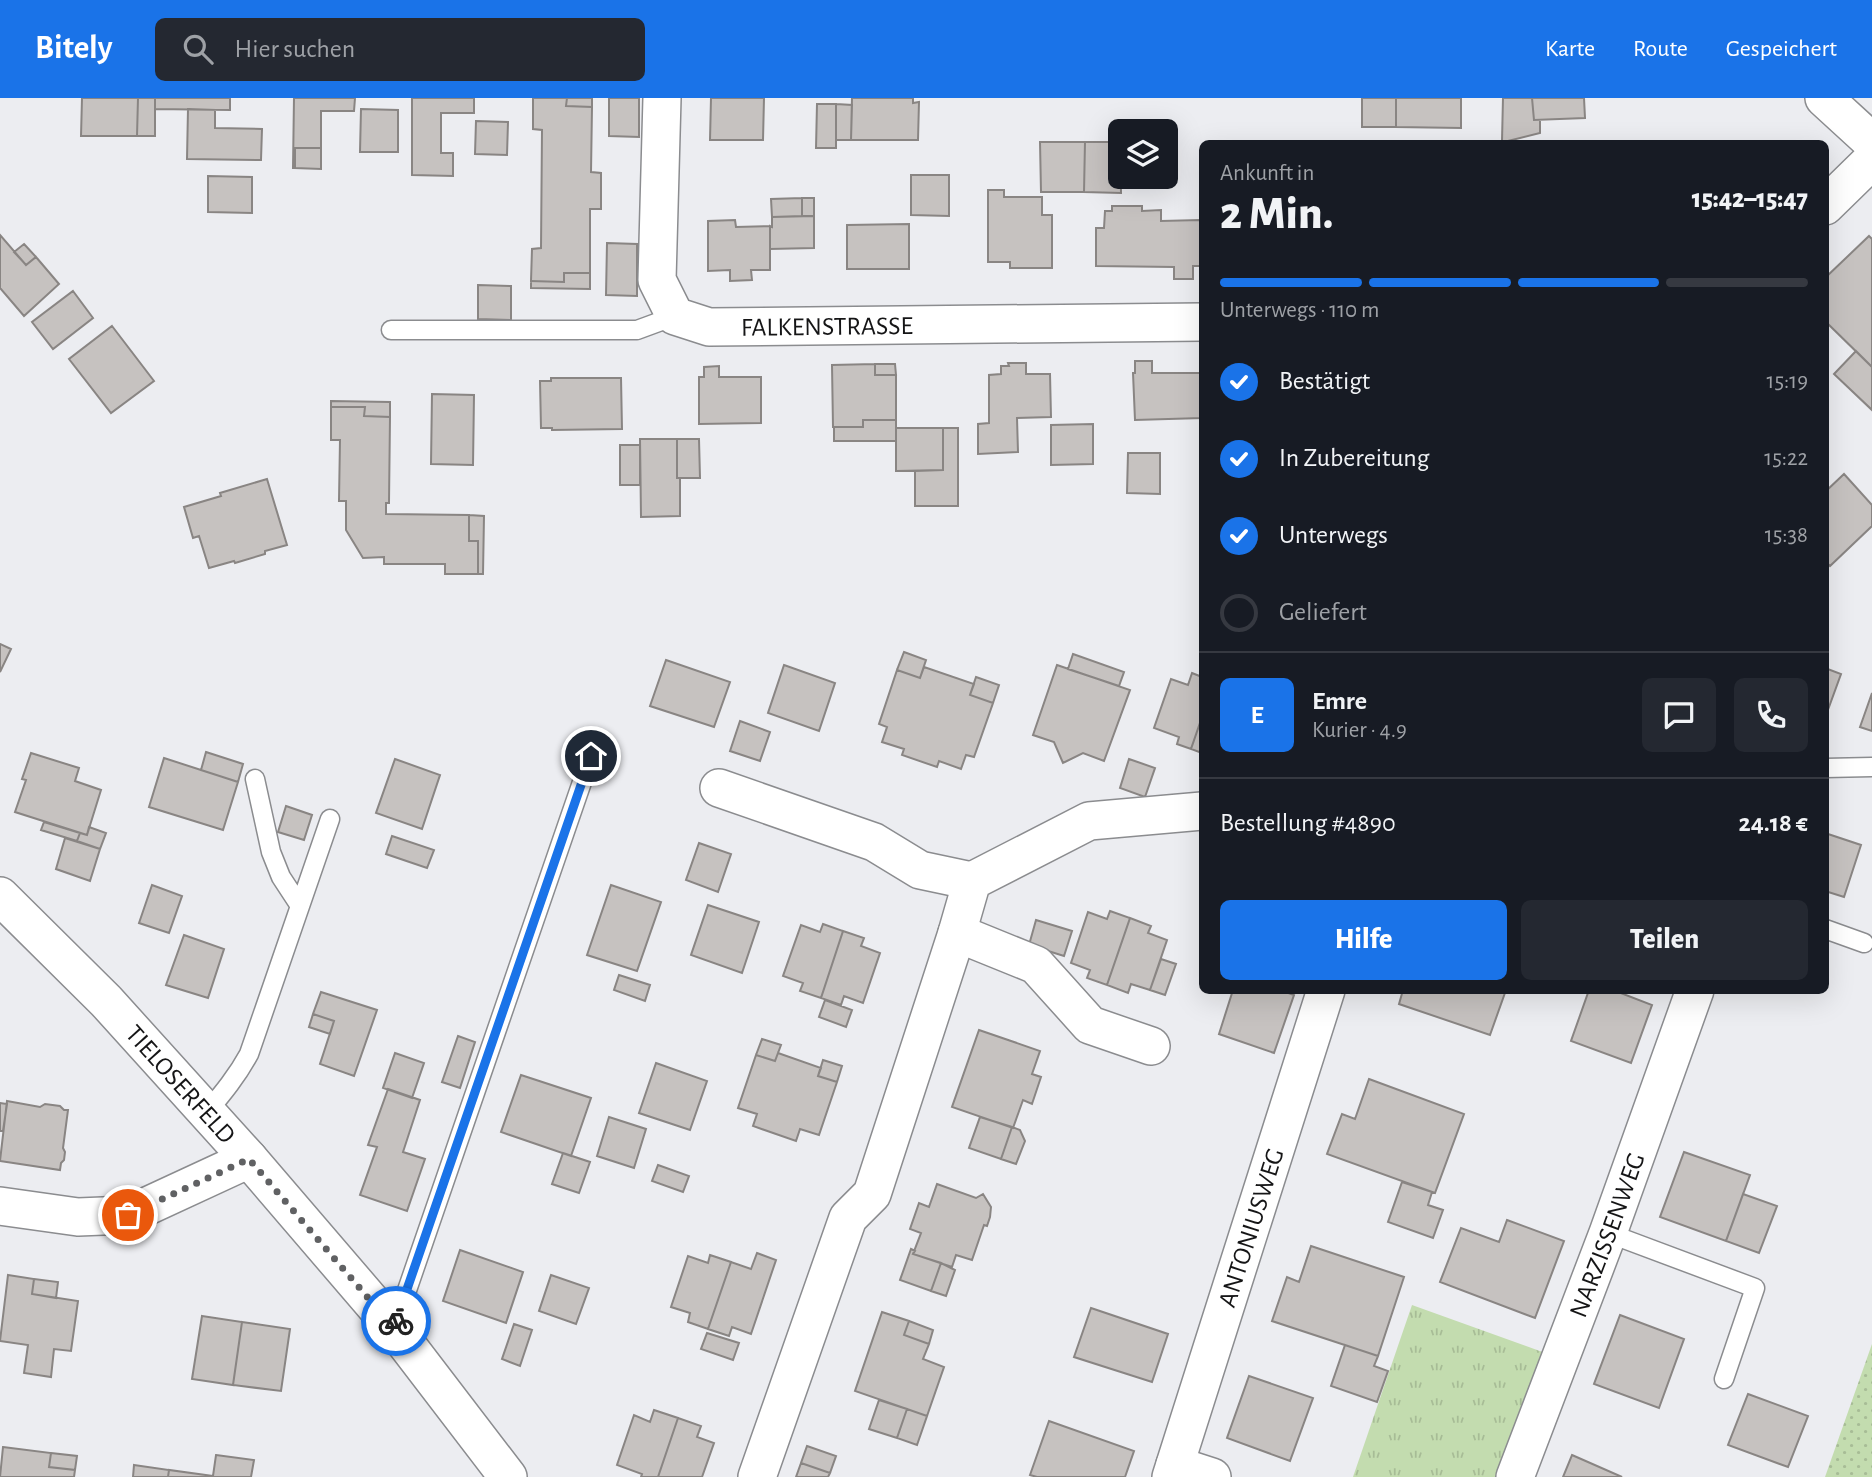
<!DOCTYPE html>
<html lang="de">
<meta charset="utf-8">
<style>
:root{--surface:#171b24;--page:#242831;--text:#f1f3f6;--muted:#9ea1a6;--line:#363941;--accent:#1a73e8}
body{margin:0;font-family:"Alegreya Sans",sans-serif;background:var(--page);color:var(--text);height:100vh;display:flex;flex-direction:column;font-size:26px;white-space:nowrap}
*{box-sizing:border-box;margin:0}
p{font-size:23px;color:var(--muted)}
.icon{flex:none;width:38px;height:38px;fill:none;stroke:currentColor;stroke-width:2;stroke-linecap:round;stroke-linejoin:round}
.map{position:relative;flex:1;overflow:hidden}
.drawer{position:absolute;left:1199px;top:42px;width:630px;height:854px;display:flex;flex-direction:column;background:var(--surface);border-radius:10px;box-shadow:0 7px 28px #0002}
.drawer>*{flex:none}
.buttons{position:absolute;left:1108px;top:21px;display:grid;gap:14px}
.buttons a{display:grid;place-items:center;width:70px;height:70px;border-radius:10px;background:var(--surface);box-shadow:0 7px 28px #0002;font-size:35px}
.pin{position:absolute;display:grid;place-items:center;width:60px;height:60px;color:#fff;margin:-30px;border:4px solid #fff;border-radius:50%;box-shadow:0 2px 7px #0007}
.courier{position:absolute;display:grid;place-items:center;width:70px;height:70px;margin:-35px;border:5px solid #1a73e8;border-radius:50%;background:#fff;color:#222;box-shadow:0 2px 9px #0007}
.headline em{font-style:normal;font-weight:800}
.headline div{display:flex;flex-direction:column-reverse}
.headline{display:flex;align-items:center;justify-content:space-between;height:119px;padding:0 21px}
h1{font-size:46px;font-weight:800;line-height:52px}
.bar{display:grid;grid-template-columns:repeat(4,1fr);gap:10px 7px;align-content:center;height:84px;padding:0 21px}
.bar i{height:9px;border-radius:5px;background:var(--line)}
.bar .selected{background:var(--accent)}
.bar p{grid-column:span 4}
.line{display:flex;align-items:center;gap:18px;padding:0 21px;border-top:2px solid var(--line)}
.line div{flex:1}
.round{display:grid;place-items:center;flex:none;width:74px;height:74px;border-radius:10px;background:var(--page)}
ol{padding:0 21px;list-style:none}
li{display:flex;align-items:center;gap:21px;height:77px}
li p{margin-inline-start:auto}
li .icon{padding:7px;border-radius:50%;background:var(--accent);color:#fff;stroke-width:4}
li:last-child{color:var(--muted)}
li i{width:38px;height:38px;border:4px solid var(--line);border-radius:50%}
.cta{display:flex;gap:14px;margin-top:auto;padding:14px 21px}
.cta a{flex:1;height:80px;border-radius:10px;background:var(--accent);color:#fff;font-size:28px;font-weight:800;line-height:80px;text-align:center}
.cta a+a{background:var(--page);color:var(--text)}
header{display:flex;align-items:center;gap:42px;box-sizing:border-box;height:98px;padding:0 35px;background:var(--accent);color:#fff}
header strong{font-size:33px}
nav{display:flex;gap:38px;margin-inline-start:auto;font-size:24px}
.search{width:490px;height:63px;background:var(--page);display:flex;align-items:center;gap:18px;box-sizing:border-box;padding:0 24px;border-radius:10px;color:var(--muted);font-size:26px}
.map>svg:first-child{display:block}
</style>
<header>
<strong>Bitely</strong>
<div class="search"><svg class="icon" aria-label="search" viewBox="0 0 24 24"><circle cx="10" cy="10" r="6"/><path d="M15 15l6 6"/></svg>Hier suchen</div>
<nav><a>Karte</a><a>Route</a><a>Gespeichert</a></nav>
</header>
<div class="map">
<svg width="1872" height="1379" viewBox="0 0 1872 1379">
<defs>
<pattern id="grass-dots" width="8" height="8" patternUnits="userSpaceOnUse" patternTransform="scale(1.75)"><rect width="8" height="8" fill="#c3dcaf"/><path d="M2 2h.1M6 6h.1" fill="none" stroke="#a7bc96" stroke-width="1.8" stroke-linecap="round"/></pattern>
<pattern id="park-tufts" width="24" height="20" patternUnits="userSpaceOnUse" patternTransform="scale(1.75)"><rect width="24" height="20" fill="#c3dcaf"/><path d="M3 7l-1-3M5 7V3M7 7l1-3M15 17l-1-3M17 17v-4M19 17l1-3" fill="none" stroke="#a7bc96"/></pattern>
</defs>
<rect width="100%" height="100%" fill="#ecedf1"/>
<path fill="url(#grass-dots)" d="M1872,1246V1379H1825Z"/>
<path fill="url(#park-tufts)" d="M1412,1207L1548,1256L1497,1379H1353Z"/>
<path fill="#c6c2c0" stroke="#898583" stroke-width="2" d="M82,0H138L137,38H81Z
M138,0H155V38H137Z
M155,0H230V12L155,11Z
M294,0H355L354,13H321V50H295V70H293Z
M412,0H474V15H441V55H453V78L412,77Z
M533,0H567L566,8L592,9L591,74L601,75V111H590V175H564V184L531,183L532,151L541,150L542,32L533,31Z
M567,0H592V9L566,8Z
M609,0H639V39L609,38Z
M711,0H764L763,42H710Z
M852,0H913V5L919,4L918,42H851Z
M1362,0H1396V29H1362Z
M1396,0H1461V30L1396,29Z
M1503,0H1532L1534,22H1540V35L1508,43H1502Z
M1532,0H1584L1585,20L1534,22Z
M817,6H836V50H816Z
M836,6L852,7L851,42H836Z
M188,11L215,12V30L262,31L261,62L187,61Z
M361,11L398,12V54H360Z
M476,23L508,24L507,57L475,56Z
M1040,44H1085L1084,94H1041Z
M1085,44H1120L1121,95L1084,94Z
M295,50H321V71L295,70Z
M911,77H949V118L911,117Z
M208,78L252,79V115L208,114Z
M988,92H1004V99H1042V117H1052V170H1010V164H988Z
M802,100H814V118H802Z
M802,100V118L772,119L771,101Z
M1112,108H1142V113L1161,112V123L1200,122V168H1193V181H1174V169L1096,168V130H1104L1105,113H1112Z
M814,118V150L770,151V128L772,129V119Z
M735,122L736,129L770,128V172H751L752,182L730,183V172L708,173V123Z
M909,126V171H847V127Z
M0,137L26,167L36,159L59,186L24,218L0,190Z
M1869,138L1872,141V269L1825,223V180Z
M607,145L637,146V198L606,197Z
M24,146L36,159L26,167L14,154Z
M564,175H590V191L531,190V183L564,184Z
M478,187L511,188V222L478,221Z
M73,193L93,220L53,251L32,224Z
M112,228L154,283L111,315L69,261Z
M1856,253L1872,269V312L1834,276Z
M1135,263H1152V275H1202V320L1135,322L1133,275H1135Z
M1008,265H1026V276H1050L1051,319L1017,320L1018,354L978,356V326L989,325V277L1001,276V268H1009Z
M875,266V277H896V322H863V329H833L832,267Z
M875,266H895L896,277H875Z
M719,268V279H761V325L699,326V279H704V269Z
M551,280H621L622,331L552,332V330H541L540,283H551Z
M432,296L474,297L473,367L431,366Z
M331,303L390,304V319L364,318L365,309H331Z
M331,309H365L364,318L390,319L389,405H386V416L469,417V443H478V476H445V466H384V459L363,460L346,432V403H339L340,342H331Z
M863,322H896V343H834V329H863Z
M1093,326V366L1051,367V327Z
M896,330H943V372L896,373Z
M943,330H958V408H915V373L943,372Z
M640,341H677V380H680V418L641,419Z
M677,341H699L700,380H677Z
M620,347H640V387H620Z
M1128,355H1160V396L1127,395Z
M1844,376L1872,407V428L1830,468L1825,463V394Z
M267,381L287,447L265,453V456L235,465L234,463L209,470L199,438L193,440L184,409L221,398L220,395Z
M469,417L484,418L483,476H478V443H469Z
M0,546L11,551L0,574Z
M904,554L926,562L920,580L897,572Z
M1073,556L1124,574L1119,588L1068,571Z
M666,562L730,584L714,629L650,608Z
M784,567L835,585L819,633L768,615Z
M1057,567L1130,592L1104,663L1083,655L1063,665L1054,644L1033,637Z
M924,569L974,586L970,597L993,605L974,659L966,657L961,671L939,663L937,669L902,657L904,651L882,644L887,629L879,626L897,572L920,580Z
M1825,570L1841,576L1825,620Z
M1192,575L1202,579V619L1191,651L1177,646L1179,639L1154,630L1171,581L1188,587Z
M976,579L999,587L993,605L970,597Z
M1872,595V633L1860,629Z
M1202,619V655L1191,651Z
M740,623L770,634L760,663L730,653Z
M206,654L243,666L238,684L201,672Z
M31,655L79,670L75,683L101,692L87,737L15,714L26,682L22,681Z
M164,660L238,684L223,732L149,709Z
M395,661L440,677L422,731L376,715Z
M1129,661L1155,670L1145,699L1120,690Z
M286,708L312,717L304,742L278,734Z
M44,724L80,735L77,743L41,732Z
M89,729L106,735L100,751L77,743L80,735L87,737Z
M1825,735L1861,747L1844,799L1825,793Z
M392,738L434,752L427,770L386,756Z
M65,740L100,751L90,783L56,771Z
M699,745L731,756L718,794L686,782Z
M152,787L182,798L169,835L139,825Z
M611,787L661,804L637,873L587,857Z
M708,807L759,824L742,875L691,857Z
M1110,813L1130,820L1107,887L1087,880L1090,872L1071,865L1088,814L1107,821Z
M1130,820L1151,828L1148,835L1167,842L1150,892L1131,886L1128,895L1107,887Z
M1036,822L1072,833L1064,858L1029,847Z
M823,826L843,833L821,900L800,893L803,885L783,878L801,827L820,834Z
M843,833L864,840L861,848L880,855L863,905L844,898L841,907L821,900Z
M184,837L224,851L208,900L166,887Z
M1161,861L1176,866L1165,897L1150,892Z
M619,877L650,887L645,903L614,892Z
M1233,892H1280L1294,897L1274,955L1219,936Z
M1403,892H1506L1490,937L1399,906Z
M1589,892H1613L1652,907L1631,965L1571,943Z
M321,894L377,912L354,978L320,966L334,923L313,916Z
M825,902L852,912L846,929L819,919Z
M313,916L334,923L330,936L309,929Z
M979,932L1040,953L1032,976L1041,979L1032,1006L1023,1002L1013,1030L952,1009Z
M458,938L475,944L460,990L442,984Z
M762,941L781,947L775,963L756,957Z
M395,955L424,965L412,1000L383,990Z
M778,955L821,970L818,978L837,984L819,1037L800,1031L796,1043L753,1028L757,1016L738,1010L756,957L775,963Z
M823,962L842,968L837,984L818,978Z
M656,965L707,983L690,1032L639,1015Z
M521,977L591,1000L571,1058L501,1034Z
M1369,981L1464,1016L1435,1095L1327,1056L1342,1016L1355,1021Z
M388,991L420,1002L403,1054L425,1061L407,1113L360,1097L377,1049L368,1047Z
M7,1003L40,1009L45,1006L60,1008L64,1012H68L63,1050L65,1054L64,1062L61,1065L60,1072L0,1063Z
M0,1005L7,1006L3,1033H0Z
M609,1019L646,1031L634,1070L597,1058Z
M980,1019L1012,1029L1001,1061L969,1050Z
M1012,1029L1020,1032L1025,1043L1016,1066L1001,1061Z
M1684,1054L1750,1077L1726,1143L1660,1119Z
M563,1055L590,1064L579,1095L552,1086Z
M658,1067L689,1078L683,1094L652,1083Z
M1402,1084L1432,1094L1428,1107L1443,1112L1433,1140L1388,1124Z
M937,1086L976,1100L983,1096L991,1109L990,1119L987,1128L984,1127L972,1162L956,1157L952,1169L913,1156L921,1135L910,1131L919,1105L929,1109Z
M1743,1096L1777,1108L1759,1155L1726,1143Z
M1507,1122L1564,1143L1535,1220L1440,1184L1461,1130L1499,1144Z
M1311,1148L1404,1179L1378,1258L1272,1223L1287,1179L1299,1184Z
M911,1151L915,1153L913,1156L941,1165L931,1193L900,1182Z
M460,1152L523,1174L506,1225L443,1203Z
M757,1155L776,1162L751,1236L732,1229L729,1238L708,1231L731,1164L751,1171Z
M710,1157L731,1164L708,1231L688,1224L690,1215L671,1209L688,1158L708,1165Z
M941,1165L955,1172L946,1198L931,1193Z
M8,1177L34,1181L32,1196L78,1203L71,1253L54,1251L51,1279L24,1275L28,1247L0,1243Z
M551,1177L589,1190L576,1226L539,1213Z
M34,1181L58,1184L56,1200L32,1196Z
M1091,1210L1168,1236L1152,1284L1074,1259Z
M882,1214L909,1223L904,1237L929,1246L923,1261L944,1269L927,1318L855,1293Z
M1620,1217L1684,1241L1659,1310L1594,1286Z
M202,1218L242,1224L233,1287L192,1281Z
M909,1223L933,1232L929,1246L904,1237Z
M242,1224L290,1231L281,1293L233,1287Z
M514,1226L532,1232L520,1268L502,1261Z
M707,1235L739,1245L733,1262L701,1251Z
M1345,1247L1378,1258L1374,1268L1388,1273L1377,1304L1331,1288Z
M1249,1278L1313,1300L1290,1363L1227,1340Z
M1748,1296L1808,1318L1788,1369L1728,1347Z
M879,1302L907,1311L897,1340L869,1331Z
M907,1311L927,1318L917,1347L897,1340Z
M654,1312L678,1320L658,1379H641L642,1376L617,1367L634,1317L650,1324Z
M678,1320L701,1328L697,1339L714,1345L702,1379H658Z
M1049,1323L1134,1353L1125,1379H1037L1030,1377Z
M807,1348L836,1358L830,1375L801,1365Z
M3,1349L51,1355L49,1369L75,1372L74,1379H0Z
M51,1355L77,1358L75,1372L49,1369Z
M216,1357L254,1362L251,1379H168L169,1372L213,1378Z
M1572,1357L1622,1379H1563Z
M801,1365L830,1375L828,1379H796Z
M134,1367L169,1372L168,1379H133Z"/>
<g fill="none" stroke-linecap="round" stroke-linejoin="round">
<defs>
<path id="lane" d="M391,232H637L675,218
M1825,670L1872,669
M255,681L271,754L281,779L300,808
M1825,831L1864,845
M207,1014C223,995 237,978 249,956L330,721
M1608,1135L1755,1190L1724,1281
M394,1230L591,658"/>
<g id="street">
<path id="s1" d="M662,0L657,182L675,218L709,229L1202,224"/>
<path d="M1824,0L1872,44"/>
<path d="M1825,108L1872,62"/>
<path d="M719,690L874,744L920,772L972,783"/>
<path id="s2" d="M0,798L106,903L249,1061L394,1230L508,1379"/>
<path d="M957,835L1036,867L1090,927L1151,948"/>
<path d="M0,1108L78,1119L128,1117L249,1061"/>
<path d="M1175,1367L1212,1379"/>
<path d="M757,1379L848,1120L872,1096L957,835L972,783L1089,723L1202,713"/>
<path id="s3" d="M1171,1379L1326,892"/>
<path id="s4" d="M1515,1379L1608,1135L1695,892"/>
</g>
</defs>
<use href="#lane" stroke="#8b8c8f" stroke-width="21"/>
<use href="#street" stroke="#8b8c8f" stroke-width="40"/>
<use href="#lane" stroke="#fff" stroke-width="18"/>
<use href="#street" stroke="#fff" stroke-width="37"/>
</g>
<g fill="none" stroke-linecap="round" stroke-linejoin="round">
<path stroke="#606163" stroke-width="7" stroke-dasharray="0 12.6" d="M128,1117L249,1061L394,1230L396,1223"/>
<path stroke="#1a73e8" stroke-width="9" d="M396,1223L591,658"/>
</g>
<g text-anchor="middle" stroke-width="7" stroke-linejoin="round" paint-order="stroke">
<g font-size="26" fill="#151516" stroke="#fafafe">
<text dy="9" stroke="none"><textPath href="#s1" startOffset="376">FALKENSTRASSE</textPath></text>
<text dy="9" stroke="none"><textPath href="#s2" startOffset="261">TIELOSERFELD</textPath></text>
<text dy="9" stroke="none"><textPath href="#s3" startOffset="262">ANTONIUSWEG</textPath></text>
<text dy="9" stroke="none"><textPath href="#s4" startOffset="259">NARZISSENWEG</textPath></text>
</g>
</g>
</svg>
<div class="buttons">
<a><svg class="icon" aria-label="layers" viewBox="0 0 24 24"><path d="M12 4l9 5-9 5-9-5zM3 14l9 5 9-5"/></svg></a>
</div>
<div class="pin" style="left:128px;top:1117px;background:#ea580c"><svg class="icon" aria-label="bag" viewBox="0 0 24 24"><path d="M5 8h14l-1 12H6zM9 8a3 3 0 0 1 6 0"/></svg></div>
<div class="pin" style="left:591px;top:658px;background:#1f2937"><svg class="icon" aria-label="home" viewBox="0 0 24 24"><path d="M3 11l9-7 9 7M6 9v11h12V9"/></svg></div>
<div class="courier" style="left:396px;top:1223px"><svg class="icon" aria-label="bike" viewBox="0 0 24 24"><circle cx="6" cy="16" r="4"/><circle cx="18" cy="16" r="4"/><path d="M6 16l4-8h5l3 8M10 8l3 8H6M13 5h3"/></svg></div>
<section class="drawer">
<div class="headline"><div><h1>2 Min.</h1><p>Ankunft in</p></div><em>15:42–15:47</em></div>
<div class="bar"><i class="selected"></i><i class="selected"></i><i class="selected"></i><i></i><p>Unterwegs · 110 m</p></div>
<ol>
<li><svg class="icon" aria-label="check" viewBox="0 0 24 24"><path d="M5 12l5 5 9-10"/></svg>Bestätigt<p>15:19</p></li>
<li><svg class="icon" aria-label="check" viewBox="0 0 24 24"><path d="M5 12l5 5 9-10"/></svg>In Zubereitung<p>15:22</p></li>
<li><svg class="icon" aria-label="check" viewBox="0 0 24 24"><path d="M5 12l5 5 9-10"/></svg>Unterwegs<p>15:38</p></li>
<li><i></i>Geliefert</li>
</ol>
<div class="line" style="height:126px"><b class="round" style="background:var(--accent);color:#fff">E</b><div><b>Emre</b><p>Kurier · 4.9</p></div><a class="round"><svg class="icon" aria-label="chat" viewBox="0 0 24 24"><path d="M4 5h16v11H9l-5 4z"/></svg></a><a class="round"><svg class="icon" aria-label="phone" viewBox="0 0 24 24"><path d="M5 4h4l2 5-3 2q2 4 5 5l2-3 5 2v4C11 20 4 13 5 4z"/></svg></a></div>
<div class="line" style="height:91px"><div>Bestellung #4890</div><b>24.18 €</b></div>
<div class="cta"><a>Hilfe</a><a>Teilen</a></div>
</section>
</div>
